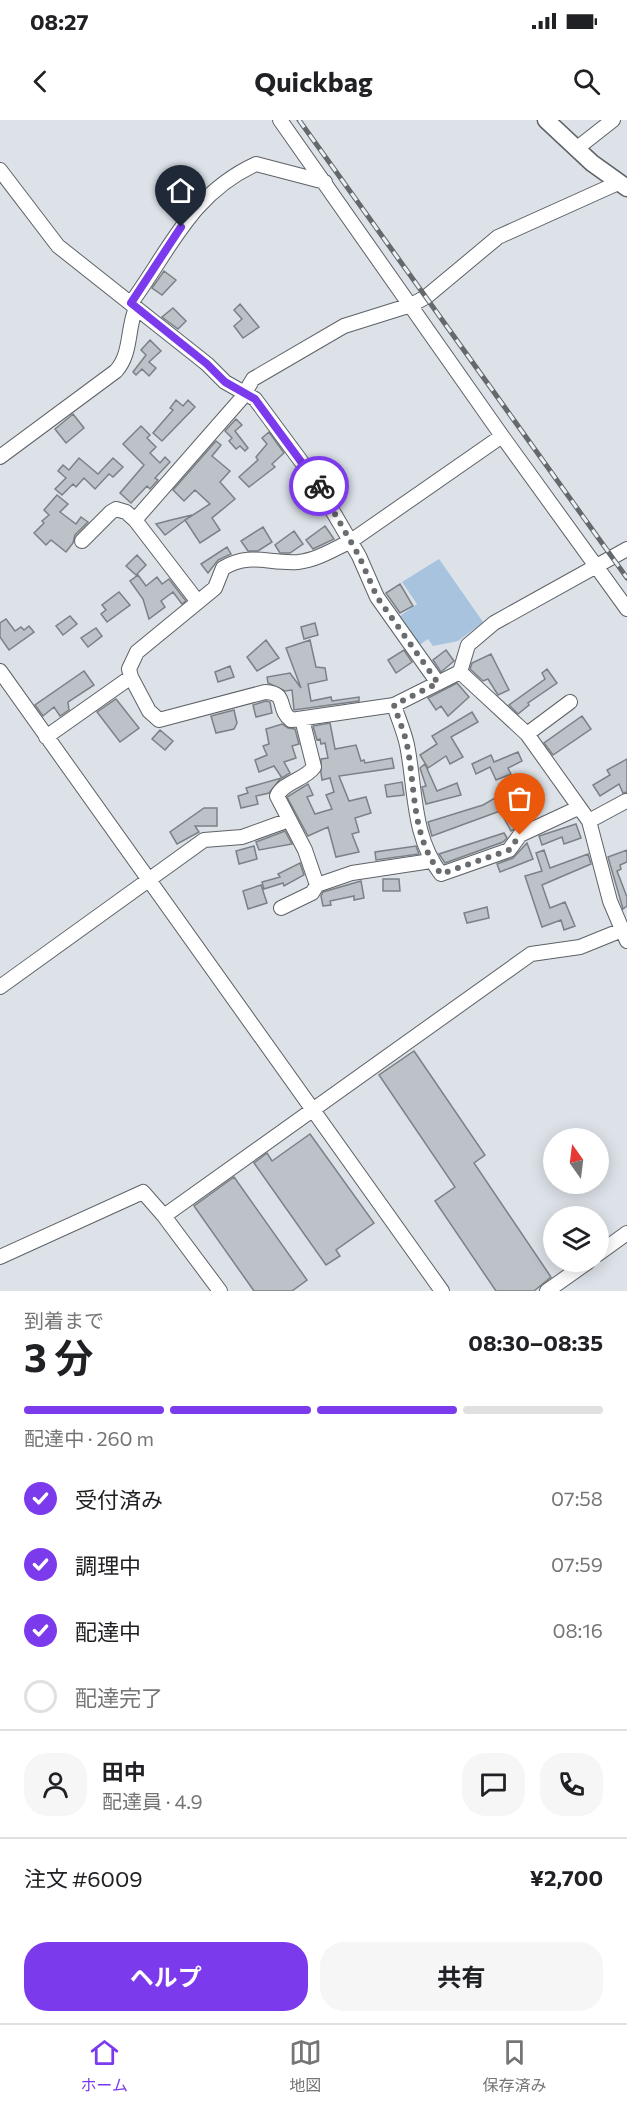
<!DOCTYPE html>
<html lang="ja">
<meta charset="utf-8">
<style>
:root{--surface:#fff;--page:#f6f6f6;--text:#202124;--muted:#757577;--line:#e0e0e0;--accent:#7c3aed}
body{margin:0;font-family:Commissioner,"Noto Sans JP",sans-serif;background:var(--page);color:var(--text);height:100vh;display:flex;flex-direction:column;font-size:22px;white-space:nowrap}
*{box-sizing:border-box;margin:0}
p{font-size:20px;color:var(--muted)}
.icon{flex:none;width:33px;height:33px;fill:none;stroke:currentColor;stroke-width:2;stroke-linecap:round;stroke-linejoin:round}
.map{position:relative;height:1171px;overflow:hidden}
.panel{display:flex;flex-direction:column;background:var(--surface);flex:1}
.panel>*{flex:none}
.needle{width:39px;rotate:346deg}
.controls{position:absolute;left:543px;top:1008px;display:grid;gap:12px}
.controls a{display:grid;place-items:center;width:66px;height:66px;border-radius:50%;background:var(--surface);box-shadow:0 3px 15px #0003;font-size:30px}
.pin{position:absolute;display:grid;place-items:center;width:51px;height:51px;color:#fff;margin:-62px -26px;border-radius:50% 50% 50% 0;rotate:-45deg;box-shadow:0 0 6px #0007}
.pin .icon{rotate:45deg}
.courier{position:absolute;display:grid;place-items:center;width:60px;height:60px;margin:-30px;border:4px solid #7c3aed;border-radius:50%;background:#fff;color:#222;box-shadow:0 2px 8px #0007}
.head em{font-style:normal;font-weight:700}
.head div{display:flex;flex-direction:column-reverse}
.head{display:flex;align-items:center;justify-content:space-between;height:102px;padding:0 24px}
h1{font-size:39px;font-weight:700;line-height:45px}
.bar{display:grid;grid-template-columns:repeat(4,1fr);gap:9px 6px;align-content:center;height:72px;padding:0 24px}
.bar i{height:8px;border-radius:4px;background:var(--line)}
.bar .active{background:var(--accent)}
.bar p{grid-column:span 4}
.line{display:flex;align-items:center;gap:15px;padding:0 24px;border-top:2px solid var(--line)}
.line div{flex:1}
.round{display:grid;place-items:center;flex:none;width:63px;height:63px;border-radius:24px;background:var(--page)}
ol{padding:0 24px;list-style:none}
li{display:flex;align-items:center;gap:18px;height:66px}
li p{margin-inline-start:auto}
li .icon{padding:6px;border-radius:50%;background:var(--accent);color:#fff;stroke-width:4}
li:last-child{color:var(--muted)}
li i{width:33px;height:33px;border:3px solid var(--line);border-radius:50%}
.action{display:flex;gap:12px;margin-top:auto;padding:12px 24px}
.action a{flex:1;height:69px;border-radius:24px;background:var(--accent);color:#fff;font-size:24px;font-weight:700;line-height:69px;text-align:center}
.action a+a{background:var(--page);color:var(--text)}
.status{display:flex;justify-content:space-between;align-items:center;height:42px;padding:0 30px;background:var(--surface);direction:ltr}
.status svg{height:16px;fill:currentColor}
header{display:flex;justify-content:space-between;align-items:center;height:78px;padding:0 24px;background:var(--surface);font-size:27px;font-weight:700}
.menu{display:flex;justify-content:space-around;align-items:center;height:84px;border-top:2px solid var(--line);background:var(--surface);font-size:16px;color:var(--muted)}
.menu a{display:grid;justify-items:center;gap:3px}
.menu .active{color:var(--accent)}
.map>svg:first-child{display:block}
</style>
<div class="status"><b>08:27</b><svg viewBox="0 0 49 12"><path d="M0 12V9h3v3zM5 12V6h3v6zM10 12V3h3v9zM15 12V0h3v12zM26 1h20v11H26zM47 4h2v5h-2z"/></svg></div>
<header><svg class="icon" aria-label="back" viewBox="0 0 24 24"><path d="M15 5l-7 7 7 7"/></svg>Quickbag<svg class="icon" aria-label="search" viewBox="0 0 24 24"><circle cx="10" cy="10" r="6"/><path d="M15 15l6 6"/></svg></header>
<div class="map">
<svg width="627" height="1171" viewBox="0 0 627 1171">
<rect width="100%" height="100%" fill="#dce2e8"/>
<path fill="#a7c3de" d="M439,439L483,502L458,521L433,526L428,519L418,526L397,498L417,484L402,462Z"/>
<path fill="#bcc2c8" stroke="#7b8186" stroke-width="1.5" d="M164,151L176,160L162,175L152,168Z
M240,184L259,207L243,218L234,206L242,199L234,190Z
M173,188L186,201L178,209L162,197Z
M150,220L161,231L149,242L156,248L149,256L142,249L136,255L133,252L146,235L141,230Z
M176,280L183,286L188,280L195,287L162,321L153,313L173,290L170,288Z
M73,294L84,308L66,323L55,309Z
M236,299L242,305L235,311L248,328L245,331L240,326L236,329L229,321L232,318L225,311Z
M141,306L150,315L147,318L156,327L150,333L160,343L165,337L170,342L155,358L158,360L150,369L147,366L131,383L120,373L144,345L123,324Z
M269,312L284,333L272,344L275,347L249,367L239,357L258,340L256,337L267,324L262,318Z
M216,321L221,325L212,336L230,351L220,362L235,379L212,398L220,410L200,423L185,400L210,384L195,370L184,381L173,370Z
M79,338L98,354L113,338L123,347L113,357L109,354L95,369L84,358L76,367L73,364L62,375L55,369L66,358L58,351L63,345L69,350Z
M57,375L68,384L60,392L76,404L81,397L88,402L75,415L73,423L66,432L51,420L46,425L34,413L44,403L42,401L49,395L44,390Z
M192,395L165,415L156,404L171,400Z
M325,406L334,419L313,429L306,420Z
M263,407L272,422L258,431H248L241,421Z
M294,411L303,424L290,433H280L275,425Z
M227,427L231,434L218,440L208,453L201,444Z
M137,435L146,445L136,455L126,446Z
M138,455L146,466L157,457L162,464L169,459L186,481L182,484L173,472L161,481L165,487L149,499L143,479L130,461Z
M400,464L413,486L400,493L386,473Z
M119,472L130,485L107,502L101,494L106,490L102,485Z
M70,496L77,504L63,515L56,506Z
M6,499L15,511L21,507L24,510L29,506L34,512L9,530L0,517V503Z
M315,503L318,515L304,519L301,507Z
M96,508L102,516L88,527L81,518Z
M266,520L279,538L257,551L247,537Z
M310,520L316,547L325,548L327,560L308,564L311,581L331,577L332,581L359,577V581L294,590L292,570L285,571L268,563L267,557L290,553L301,568L286,528Z
M404,530L412,542L396,553L388,540Z
M446,530L454,541L441,552L433,540Z
M491,534L509,570L498,575L488,559L483,561L470,549L472,543Z
M230,546L234,557L218,562L215,552Z
M547,549L557,563L528,583L529,585L518,594L509,585L545,559L542,553Z
M84,551L94,565L68,582L69,590L60,596L54,587L43,596L35,585Z
M457,563L469,577L448,596L441,586L436,590L428,578Z
M116,579L139,608L120,622L97,592Z
M266,581L270,582L272,593L256,597L253,585Z
M234,590L237,603L234,609L216,613L211,596Z
M472,592L478,602L451,617L463,637L450,644L446,636L428,648L420,635L437,624L432,616Z
M582,596L591,609L553,635L544,623Z
M330,603L335,629L356,625L361,641L364,640L365,643L392,638L394,648L339,656L349,681L366,677L371,693L355,698L359,712L352,714L359,732L336,737L328,707L308,716L287,677L308,664L313,675L307,677L315,694L332,689L326,675L334,672L330,658L322,660L321,653V639L328,638L325,623L321,624L320,619L317,620L313,606Z
M282,604L288,608L295,609L299,624L292,626L296,638L284,642L290,653L282,658L274,646L259,652L255,640L267,635L263,626L269,624L266,609Z
M160,610L173,621L165,630L152,619Z
M518,632L522,641L508,648L511,654L496,660L490,647L476,654L472,644L491,635L494,642Z
M627,639V672L623,673L619,664L600,676L593,665L610,655L607,650Z
M425,644L437,671L457,663L461,675L426,684L422,667L426,666L420,648Z
M281,658L269,673L256,676L258,684L241,688L238,676L248,673L246,668Z
M402,662L404,675L387,677L385,665Z
M502,674L521,705L511,711L500,691L432,716L428,702L483,685Z
M204,688H217V706H195L199,712L177,724L170,712Z
M576,704L581,718L564,724L562,717L542,725L539,716Z
M285,711L292,724L259,730L256,722Z
M504,713L507,718L503,722L445,743L439,734Z
M527,723L533,739L500,752L497,744L513,738Z
M254,726L257,739L239,744L236,731Z
M416,726L419,734L376,740L375,732Z
M544,730L550,748L588,734L591,744L542,765L550,788L565,782L575,806L564,810L561,800L542,807L525,756L542,751L536,733Z
M627,730V742L620,745L621,749L617,751L627,777V786L623,789L608,737Z
M300,743L304,755L284,766L283,763L264,769L262,762L280,757L278,754Z
M383,759H399L400,771H383Z
M361,761L364,778L354,780V776L330,781L331,785L323,786L321,776L323,772Z
M261,765L267,783L248,789L243,771Z
M487,787L489,798L467,803L464,793Z
M414,931L485,1035L474,1043L551,1157L534,1171H496L435,1081L455,1067L379,955Z
M310,1014L374,1103L336,1130L340,1136L326,1145L254,1043L267,1033L272,1041Z
M234,1057L307,1160L292,1171H254L194,1086Z"/>
<g fill="none" stroke-linecap="round" stroke-linejoin="round">
<defs>
<path id="minor" d="M280,0L502,316L627,489
M576,29L613,0
M0,50L58,126L207,244L225,262L255,279L312,356L359,436L377,477L438,563
M131,183C171,128 191,74 256,44L325,62
M0,337L116,251C132,233 127,208 136,188
M135,400L241,279L253,259L344,206L411,185L426,177L498,117L618,63
M82,421L111,392L116,389L126,392L135,400L198,482
M0,551L442,1171
M460,552L527,614L589,701L610,781L627,821
M131,557L129,549L137,532L215,468L223,448C251,432 268,444 298,442C317,440 334,429 351,421L502,316
M394,585C398,598 404,611 407,625C416,670 412,716 441,754L509,730L520,715L578,688
M527,614L570,582
M46,617L131,557L149,591L159,600L265,572C289,573 276,589 291,600L394,585L460,552L468,525L494,503L627,429
M589,701L626,681
M317,765L352,753L431,741
M281,788L312,773L317,765L305,730L277,676C283,662 305,660 314,647L302,599
M0,867L204,720L242,717L289,700
M598,1134L627,1113
M0,1137L143,1072L164,1096
M220,1171L164,1096L531,834L580,827L622,810
M547,1171L588,1142"/>
<path id="major" d="M546,0L592,43L627,68"/>
</defs>
<use href="#minor" stroke="#5d6267" stroke-width="16"/>
<use href="#major" stroke="#5d6267" stroke-width="19"/>
<use href="#minor" stroke="#fff" stroke-width="14"/>
<use href="#major" stroke="#fff" stroke-width="16"/>
<defs>
<path id="rail" d="M299,0L627,458"/>
</defs>
<use href="#rail" stroke="#65696c" stroke-width="5"/>
<use href="#rail" stroke="#eaf0f6" stroke-width="3" stroke-dasharray="9" stroke-linecap="butt"/>
</g>
<g fill="none" stroke-linecap="round" stroke-linejoin="round">
<path stroke="#686c6f" stroke-width="6" stroke-dasharray="0 10.8" d="M319,366L359,436L377,477L438,563L394,585C398,598 404,611 407,625C416,670 411,716 441,754L509,730L520,715"/>
<path stroke="#7c3aed" stroke-width="8" d="M181,107L131,183L207,244L225,262L255,279L319,366"/>
</g>
</svg>
<div class="controls">
<a><svg class="needle" viewBox="-14 -14 28 28"><path d="M0-13l5 13h-10z" fill="#e53935"/><path d="M0 13l5-13h-10z" fill="#757577"/></svg></a>
<a><svg class="icon" aria-label="layers" viewBox="0 0 24 24"><path d="M12 4l9 5-9 5-9-5zM3 14l9 5 9-5"/></svg></a>
</div>
<div class="pin" style="left:520px;top:715px;background:#ea580c"><svg class="icon" aria-label="bag" viewBox="0 0 24 24"><path d="M5 8h14l-1 12H6zM9 8a3 3 0 0 1 6 0"/></svg></div>
<div class="pin" style="left:181px;top:107px;background:#1f2937"><svg class="icon" aria-label="home" viewBox="0 0 24 24"><path d="M3 11l9-7 9 7M6 9v11h12V9"/></svg></div>
<div class="courier" style="left:319px;top:366px"><svg class="icon" aria-label="bike" viewBox="0 0 24 24"><circle cx="6" cy="16" r="4"/><circle cx="18" cy="16" r="4"/><path d="M6 16l4-8h5l3 8M10 8l3 8H6M13 5h3"/></svg></div>
</div>
<section class="panel">
<div class="head"><div><h1>3 分</h1><p>到着まで</p></div><em>08:30–08:35</em></div>
<div class="bar"><i class="active"></i><i class="active"></i><i class="active"></i><i></i><p>配達中 · 260 m</p></div>
<ol>
<li><svg class="icon" aria-label="check" viewBox="0 0 24 24"><path d="M5 12l5 5 9-10"/></svg>受付済み<p>07:58</p></li>
<li><svg class="icon" aria-label="check" viewBox="0 0 24 24"><path d="M5 12l5 5 9-10"/></svg>調理中<p>07:59</p></li>
<li><svg class="icon" aria-label="check" viewBox="0 0 24 24"><path d="M5 12l5 5 9-10"/></svg>配達中<p>08:16</p></li>
<li><i></i>配達完了</li>
</ol>
<div class="line" style="height:108px"><a class="round"><svg class="icon" aria-label="person" viewBox="0 0 24 24"><circle cx="12" cy="8" r="4"/><path d="M4 21q1-7 8-7t8 7"/></svg></a><div><b>田中</b><p>配達員 · 4.9</p></div><a class="round"><svg class="icon" aria-label="chat" viewBox="0 0 24 24"><path d="M4 5h16v11H9l-5 4z"/></svg></a><a class="round"><svg class="icon" aria-label="phone" viewBox="0 0 24 24"><path d="M5 4h4l2 5-3 2q2 4 5 5l2-3 5 2v4C11 20 4 13 5 4z"/></svg></a></div>
<div class="line" style="height:78px"><div>注文 #6009</div><b>¥2,700</b></div>
<div class="action"><a>ヘルプ</a><a>共有</a></div>
</section>
<nav class="menu">
<a class="active"><svg class="icon" aria-label="home" viewBox="0 0 24 24"><path d="M3 11l9-7 9 7M6 9v11h12V9"/></svg>ホーム</a>
<a><svg class="icon" aria-label="map" viewBox="0 0 24 24"><path d="M3 6l6-2 6 2 6-2v14l-6 2-6-2-6 2zM9 4v14M15 6v14"/></svg>地図</a>
<a><svg class="icon" aria-label="saved" viewBox="0 0 24 24"><path d="M7 4h10v16l-5-4-5 4z"/></svg>保存済み</a>
</nav>
